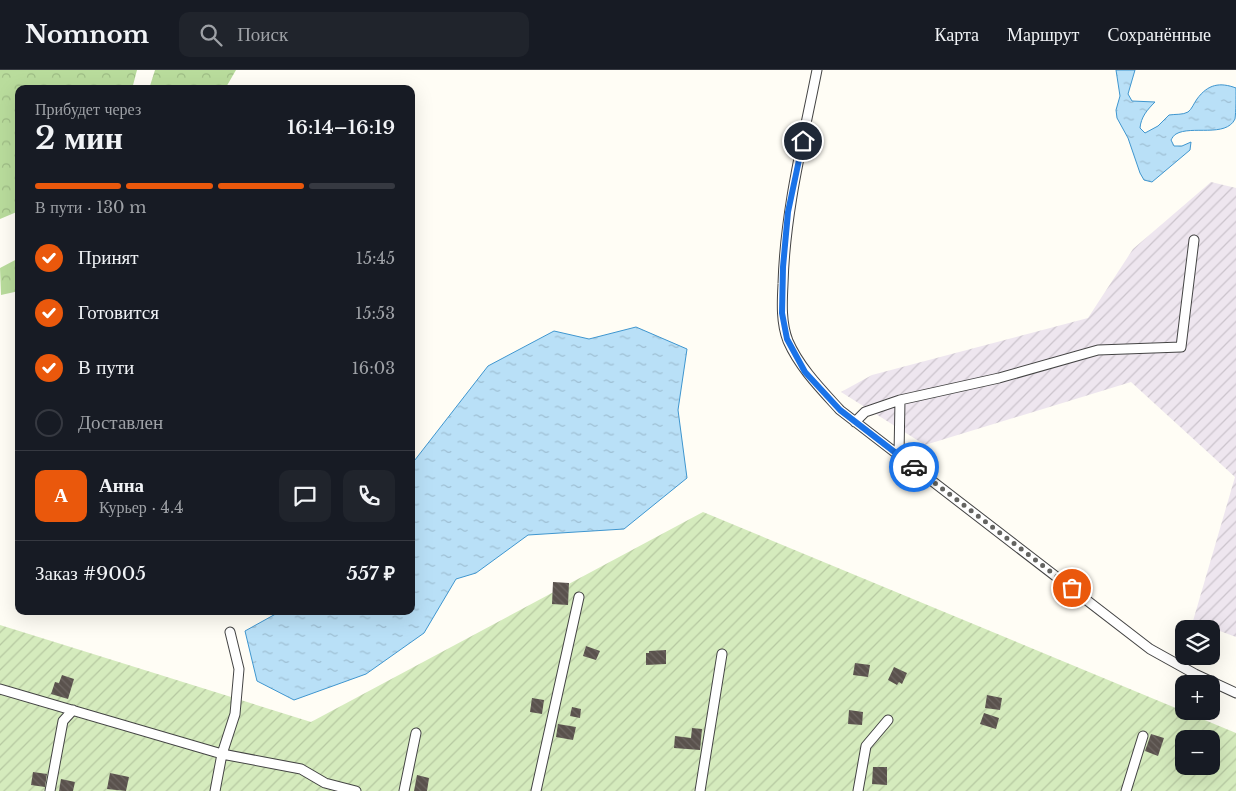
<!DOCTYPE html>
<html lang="ru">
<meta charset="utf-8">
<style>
:root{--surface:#171b24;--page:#20242c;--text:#f1f3f6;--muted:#9ea1a6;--line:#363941;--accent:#ea580c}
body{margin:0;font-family:"Libre Baskerville",serif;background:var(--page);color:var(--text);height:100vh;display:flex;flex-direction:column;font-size:19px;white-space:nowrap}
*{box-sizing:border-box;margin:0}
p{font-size:16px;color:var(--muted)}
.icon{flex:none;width:28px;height:28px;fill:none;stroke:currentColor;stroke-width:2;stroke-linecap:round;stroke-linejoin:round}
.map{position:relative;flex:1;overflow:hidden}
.drawer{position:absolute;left:15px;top:15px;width:400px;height:530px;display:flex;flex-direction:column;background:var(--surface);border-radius:10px;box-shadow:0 5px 20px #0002}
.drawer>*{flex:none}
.buttons{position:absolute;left:1175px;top:550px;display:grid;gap:10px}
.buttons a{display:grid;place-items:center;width:45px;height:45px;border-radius:10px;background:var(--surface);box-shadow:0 5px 20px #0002;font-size:25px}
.pin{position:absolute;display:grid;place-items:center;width:42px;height:42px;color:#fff;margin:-21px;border:2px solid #fff;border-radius:50%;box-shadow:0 1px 5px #0007}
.courier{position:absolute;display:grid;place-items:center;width:50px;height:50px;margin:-25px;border:4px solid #1a73e8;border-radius:50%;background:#fff;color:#222;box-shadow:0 1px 6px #0007}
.overview em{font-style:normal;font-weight:600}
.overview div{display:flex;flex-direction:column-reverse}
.overview{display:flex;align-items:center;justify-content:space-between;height:85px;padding:0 20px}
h1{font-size:32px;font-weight:600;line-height:38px}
.bar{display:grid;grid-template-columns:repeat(4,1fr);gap:8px 5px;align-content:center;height:60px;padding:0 20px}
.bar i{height:6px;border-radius:4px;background:var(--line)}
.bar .active{background:var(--accent)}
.bar p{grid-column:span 4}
.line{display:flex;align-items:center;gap:12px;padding:0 20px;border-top:1px solid var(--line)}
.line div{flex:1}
.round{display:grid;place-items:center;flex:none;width:52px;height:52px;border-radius:10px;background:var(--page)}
ol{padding:0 20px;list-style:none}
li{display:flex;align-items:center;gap:15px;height:55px}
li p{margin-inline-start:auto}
li .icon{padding:5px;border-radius:50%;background:var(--accent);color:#fff;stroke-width:4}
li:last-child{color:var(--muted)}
li i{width:28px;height:28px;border:2px solid var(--line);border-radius:50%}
header{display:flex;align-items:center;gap:30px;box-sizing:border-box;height:70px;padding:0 25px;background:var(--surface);border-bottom:1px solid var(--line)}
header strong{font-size:24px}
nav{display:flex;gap:28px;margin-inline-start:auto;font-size:18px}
.search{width:350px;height:45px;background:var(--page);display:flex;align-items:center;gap:12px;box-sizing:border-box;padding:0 18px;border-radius:10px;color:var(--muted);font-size:19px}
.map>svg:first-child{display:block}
</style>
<header>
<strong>Nomnom</strong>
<div class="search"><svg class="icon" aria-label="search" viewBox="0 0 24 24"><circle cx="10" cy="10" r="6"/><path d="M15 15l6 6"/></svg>Поиск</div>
<nav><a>Карта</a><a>Маршрут</a><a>Сохранённые</a></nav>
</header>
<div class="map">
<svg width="1236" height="721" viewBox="0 0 1236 721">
<defs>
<pattern id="industrial-furrows" width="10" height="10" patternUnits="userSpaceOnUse" patternTransform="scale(1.25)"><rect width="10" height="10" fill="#eee6ef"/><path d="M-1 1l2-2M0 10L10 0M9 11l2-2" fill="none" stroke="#cbc4cc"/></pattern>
<pattern id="forest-crowns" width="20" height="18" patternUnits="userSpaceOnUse" patternTransform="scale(1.25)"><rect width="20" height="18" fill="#b9dc9c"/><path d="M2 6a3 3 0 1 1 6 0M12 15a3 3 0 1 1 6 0" fill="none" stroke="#9ebc85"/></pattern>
<pattern id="garden-furrows" width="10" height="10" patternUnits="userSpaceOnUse" patternTransform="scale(1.25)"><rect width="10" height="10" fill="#d5ebbd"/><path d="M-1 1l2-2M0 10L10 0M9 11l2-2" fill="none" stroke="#b6c8a1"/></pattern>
<pattern id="water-ripples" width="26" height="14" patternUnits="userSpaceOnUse" patternTransform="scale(1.25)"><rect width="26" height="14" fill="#b9e0f7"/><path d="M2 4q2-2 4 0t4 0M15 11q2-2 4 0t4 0" fill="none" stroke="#9ebfd3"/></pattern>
<pattern id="building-back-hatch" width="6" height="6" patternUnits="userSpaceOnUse" patternTransform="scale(1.25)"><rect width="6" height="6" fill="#5a524d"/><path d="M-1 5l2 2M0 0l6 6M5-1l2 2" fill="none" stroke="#6d6662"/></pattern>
</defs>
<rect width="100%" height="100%" fill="#fffdf5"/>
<path fill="url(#industrial-furrows)" d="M1211,112L1236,118V567L1193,551L1235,407L1131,312L925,375L841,322L872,305L1088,248L1133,179Z"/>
<path fill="url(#forest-crowns)" d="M0,0H137L132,19H19V141L0,149Z
M155,0H236L225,19H149Z
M19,188V221L1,225L0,198Z"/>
<path fill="url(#garden-furrows)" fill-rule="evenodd" d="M703,442L1236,663V721H0V555L311,652ZM1184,669H1211V696H1184Z"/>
<path fill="url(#water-ripples)" stroke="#3f96cf" d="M1116,0H1135L1128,24L1132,31L1155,32C1147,40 1141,47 1140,58L1145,63L1158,56L1169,45C1175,44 1183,45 1188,42C1192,39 1194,33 1197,29C1208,14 1220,12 1236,18C1236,26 1236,42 1235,49C1226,68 1191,55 1176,64C1174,65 1172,68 1171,70L1174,76H1182L1191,72L1190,80L1152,112L1144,110L1140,103L1128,68L1117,48L1116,40L1120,26Z
M636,257L687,279L678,340L687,408L624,459L528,465L476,503L456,509L424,563L366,604L294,630L257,611L245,561L281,541H411V395L488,296L554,261L589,269Z"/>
<path fill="url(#building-back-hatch)" d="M553,512L569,513L568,535L552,534Z
M586,576L600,581L596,590L583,586Z
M666,580V594L646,595V583H649V581Z
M855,593L870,595L868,607L853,605Z
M894,597L907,603L902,614L899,612L897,615L888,610Z
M62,605L74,609L68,629L51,624L55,612L59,613Z
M987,625L1002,628L1000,640L985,638Z
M532,628L544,630L542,644L530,642Z
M572,637L581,639L580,648L570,646Z
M849,640L863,642L862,655L848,654Z
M984,643L999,648L996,659L980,654Z
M558,654L576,657L573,670L556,667Z
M692,658L702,659L700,680L674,678L675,666L691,668Z
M1151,664L1164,668L1158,686L1145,681Z
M873,697H887V715L872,714Z
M33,702L47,704L45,717L31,715Z
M110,703L129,707L126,721L107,719Z
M417,705L429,708L427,721H414Z
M61,709L75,712L73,721H59Z"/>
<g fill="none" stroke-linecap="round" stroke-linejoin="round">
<defs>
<path id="service" d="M817,0C803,71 785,141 783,214C782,233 781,253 788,271C800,298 820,318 840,340L1150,579L1195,604L1236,623
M855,352L865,342L900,330
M899,385L900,330L999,308L1098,280L1181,277L1194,170
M0,619L222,684L301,699L325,713L356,721
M50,721L63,651L73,640
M215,721L222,684L235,644L239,599L230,562
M404,721L416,663
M536,721L579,527
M700,721L722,584
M858,721L866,676L888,650
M1126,721L1143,666"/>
</defs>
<use href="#service" stroke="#444" stroke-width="11"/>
<use href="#service" stroke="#fff" stroke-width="9"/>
</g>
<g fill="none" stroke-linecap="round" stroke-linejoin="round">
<path stroke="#646461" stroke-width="5" stroke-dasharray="0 9" d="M914,397L1072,518"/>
<path stroke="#1a73e8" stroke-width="6" d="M803,71L788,142L783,197L782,243L787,269L805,302L840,340L914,397"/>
</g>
</svg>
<div class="buttons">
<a><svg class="icon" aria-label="layers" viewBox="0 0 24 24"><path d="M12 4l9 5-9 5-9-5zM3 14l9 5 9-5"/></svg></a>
<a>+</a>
<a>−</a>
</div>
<div class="pin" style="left:1072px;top:518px;background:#ea580c"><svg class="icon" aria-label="bag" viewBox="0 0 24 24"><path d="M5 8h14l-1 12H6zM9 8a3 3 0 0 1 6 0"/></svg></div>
<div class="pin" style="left:803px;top:71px;background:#1f2937"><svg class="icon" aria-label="home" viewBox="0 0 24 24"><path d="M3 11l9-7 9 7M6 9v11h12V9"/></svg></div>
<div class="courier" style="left:914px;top:397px"><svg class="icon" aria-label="car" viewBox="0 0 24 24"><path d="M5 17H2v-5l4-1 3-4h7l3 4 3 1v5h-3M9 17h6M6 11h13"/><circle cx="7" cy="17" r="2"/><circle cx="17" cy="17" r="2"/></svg></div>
<section class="drawer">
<div class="overview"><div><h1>2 мин</h1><p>Прибудет через</p></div><em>16:14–16:19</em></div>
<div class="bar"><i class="active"></i><i class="active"></i><i class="active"></i><i></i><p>В пути · 130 m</p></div>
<ol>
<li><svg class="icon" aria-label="check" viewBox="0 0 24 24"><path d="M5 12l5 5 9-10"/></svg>Принят<p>15:45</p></li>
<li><svg class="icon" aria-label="check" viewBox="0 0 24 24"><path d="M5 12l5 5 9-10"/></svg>Готовится<p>15:53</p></li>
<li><svg class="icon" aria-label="check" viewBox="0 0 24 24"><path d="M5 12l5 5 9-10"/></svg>В пути<p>16:03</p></li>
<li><i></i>Доставлен</li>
</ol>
<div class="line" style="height:90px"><b class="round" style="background:var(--accent);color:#fff">А</b><div><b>Анна</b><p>Курьер · 4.4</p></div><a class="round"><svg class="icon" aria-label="chat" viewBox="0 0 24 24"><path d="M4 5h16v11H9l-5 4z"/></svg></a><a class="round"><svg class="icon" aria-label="phone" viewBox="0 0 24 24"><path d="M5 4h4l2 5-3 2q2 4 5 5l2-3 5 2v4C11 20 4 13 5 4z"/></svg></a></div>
<div class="line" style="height:65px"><div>Заказ #9005</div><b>557 ₽</b></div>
</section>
</div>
